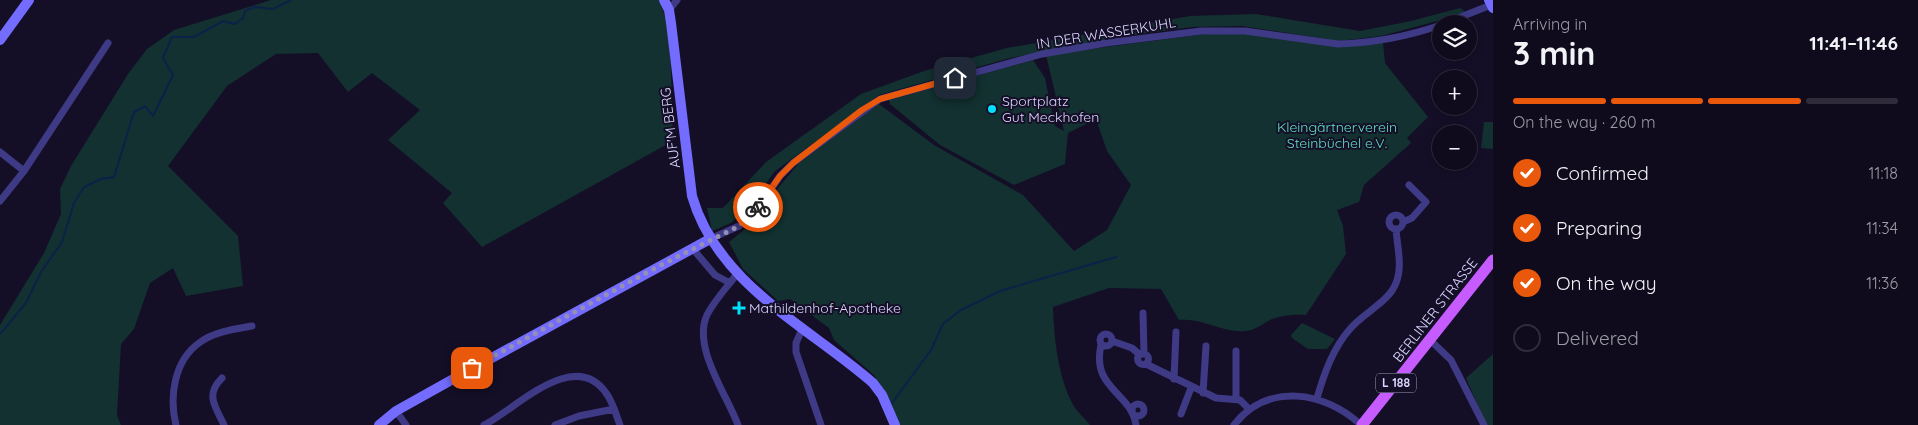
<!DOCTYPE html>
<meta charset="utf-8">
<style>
:root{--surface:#0f0b1d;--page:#181426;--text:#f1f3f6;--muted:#9b9ba4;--line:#2f2b3b;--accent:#ea580c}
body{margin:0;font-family:Quicksand,sans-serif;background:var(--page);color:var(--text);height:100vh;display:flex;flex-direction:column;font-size:19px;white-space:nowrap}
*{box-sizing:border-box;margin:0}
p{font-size:16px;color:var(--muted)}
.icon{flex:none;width:28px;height:28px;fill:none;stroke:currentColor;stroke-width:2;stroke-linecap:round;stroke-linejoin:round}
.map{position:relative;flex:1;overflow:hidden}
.panel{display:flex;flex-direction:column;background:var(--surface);width:425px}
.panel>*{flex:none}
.buttons{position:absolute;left:1432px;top:15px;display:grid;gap:10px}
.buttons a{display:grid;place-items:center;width:45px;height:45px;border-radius:50%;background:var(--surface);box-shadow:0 2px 8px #0003,0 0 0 1px var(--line);font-size:25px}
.pin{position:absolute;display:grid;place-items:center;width:42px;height:42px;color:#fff;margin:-21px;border-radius:10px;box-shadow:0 2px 8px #0006}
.courier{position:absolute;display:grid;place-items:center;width:50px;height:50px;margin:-25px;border:4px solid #ea580c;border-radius:50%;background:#fff;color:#222;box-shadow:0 1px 6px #0007}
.headline em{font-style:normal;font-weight:800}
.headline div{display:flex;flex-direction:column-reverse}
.headline{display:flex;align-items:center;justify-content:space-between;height:85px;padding:0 20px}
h1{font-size:32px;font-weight:800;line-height:38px}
.bar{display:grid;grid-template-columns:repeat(4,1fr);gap:8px 5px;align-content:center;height:60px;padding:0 20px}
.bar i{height:6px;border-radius:4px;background:var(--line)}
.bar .selected{background:var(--accent)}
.bar p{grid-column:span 4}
ol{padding:0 20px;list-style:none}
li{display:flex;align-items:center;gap:15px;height:55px}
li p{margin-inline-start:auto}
li .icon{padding:5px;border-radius:50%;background:var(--accent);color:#fff;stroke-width:4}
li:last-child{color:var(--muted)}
li i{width:28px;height:28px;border:2px solid var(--line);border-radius:50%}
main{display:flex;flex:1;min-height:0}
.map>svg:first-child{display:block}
</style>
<main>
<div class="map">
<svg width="1493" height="425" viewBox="0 0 1493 425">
<rect width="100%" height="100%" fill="#140f27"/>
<path fill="#123130" d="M271,0H659C674,30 671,105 673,141L482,247L443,203L452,193L388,140L420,110L372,73L348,92L318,53L276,54L227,86L168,166L238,236L243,286L186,296L173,268L150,283L134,329L121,344L117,415L121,425H0V325L44,253L61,214L60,189L71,166L128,74L147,49L174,30Z
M1460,8L1467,13L1381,36L1339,41L1242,26L1192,27L1118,37L1010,58L879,95L774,172L755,200L731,223L712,231L707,208H723L766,162L861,94L924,71L1007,48L1190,16L1256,14L1360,31L1411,21Z
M1250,33L1329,46L1383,42L1385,63L1428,117L1407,138L1411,143L1364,185L1359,202L1337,210L1343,226L1346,254L1306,315C1295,314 1282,315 1272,319C1265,322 1258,328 1251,330C1226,336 1204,317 1179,320L1161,289L1109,288L1053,307C1054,338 1058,380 1075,408C1079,414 1086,419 1090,425H899L875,376L834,340L829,328L790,299L778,301L743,269L729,242L755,221L778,188L799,163L879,104L934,145L1023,195L1074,251L1107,230L1131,185L1107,151L1096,119L1068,133L1065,164L1014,185L940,145L890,104L889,100L1033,60L1045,78L1055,126L1064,131L1046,55L1205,34Z
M1484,122H1493V149L1481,148Z
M1302,323L1335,339L1327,349H1308L1292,338L1291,335Z
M1493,354V425H1486L1466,378Z"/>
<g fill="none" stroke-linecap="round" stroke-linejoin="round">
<path stroke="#0c2149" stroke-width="2" d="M0,334L26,303L41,272L62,242L74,203L84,187L101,179L114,177L134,112L145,106L153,116L173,75L163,58L172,37H194L223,21L235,24L243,18L245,11L255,7L273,9L291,0
M892,403L931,350L943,324L961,310L1000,291L1116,257"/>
<path stroke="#3f3a86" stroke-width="7" d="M669,10L677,0
M1443,24L1491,5
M0,152L24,171L0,201
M24,171L108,43
M1389 222a7 7 0 1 1 14 0a7 7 0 1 1-14 0Z
M1403,222L1412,218L1426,202L1409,185
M710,239L739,226L761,204L780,176L793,163L880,99L1042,54L1106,43L1201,31H1245L1338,44C1373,43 1409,36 1441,25
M692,248L715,275L730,283
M737,274C727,287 714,301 707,315C692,347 727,395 738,425
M1143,313L1144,354
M803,327L796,343V352L821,425
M1100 340a6 6 0 1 1 12 0a6 6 0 1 1-12 0Z
M1430,340L1451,360L1484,425
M1112,341L1132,348L1140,355
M1101,345C1091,389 1131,392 1136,425
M1236,351V399
M1137.5 359a5.5 5.5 0 1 1 11 0a5.5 5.5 0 1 1-11 0Z
M1146,364L1216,398L1240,400L1249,409
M222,378C205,395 215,406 224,425
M1174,379L1176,332
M1203,393L1206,346
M1317,398C1324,374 1333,348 1350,329C1363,313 1389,302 1396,283C1403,266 1397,246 1396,229
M1132 410a6 6 0 1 1 12 0a6 6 0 1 1-12 0Z
M396,411L406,425
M1181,414L1191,388
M176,425C169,397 174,361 199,343C213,332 235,329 252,326
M484,425C516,409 574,347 606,393C613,402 616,415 620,425
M555,425L579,416L614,409
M1234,425C1267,382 1325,391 1361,425"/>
<path stroke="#736cff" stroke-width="10" d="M664,0L669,10L671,23L692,196C717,284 809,327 873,383L882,395L895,425
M1489,0L1493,8
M0,40L29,0
M379,425L396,411L455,378L710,239"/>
<path stroke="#c65cff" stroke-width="11" d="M1362,425L1493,260"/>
</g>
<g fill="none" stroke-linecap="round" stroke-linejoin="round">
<path stroke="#9590b3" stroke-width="5" stroke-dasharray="0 9" d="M472,368L659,266L739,226L758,207"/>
<path stroke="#ea580c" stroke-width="6" d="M758,207L780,176L793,163L862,110L880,99L955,78"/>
</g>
<g fill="#01e0ff" stroke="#140f27" stroke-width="2">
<circle cx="992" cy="109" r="5"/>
<path d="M736.5 300.5h5v5h5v5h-5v5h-5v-5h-5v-5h5z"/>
</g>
<g text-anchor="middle" stroke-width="4" stroke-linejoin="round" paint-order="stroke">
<rect fill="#140f27" stroke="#9f9abe" stroke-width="1" x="1376" y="373.5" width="40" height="19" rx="4"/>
<g font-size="12" font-weight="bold" fill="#dbd5ff">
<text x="1396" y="387">L 188</text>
</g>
<g font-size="14" fill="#dbd5ff" stroke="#140f27">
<text transform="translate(1106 33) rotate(-9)" y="5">IN DER WASSERKUHL</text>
<text transform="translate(670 128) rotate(-97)" y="5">AUF'M BERG</text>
<text transform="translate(1435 310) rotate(-52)" y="5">BERLINER STRASSE</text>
</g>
<g font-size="14" fill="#dbd5ff" stroke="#140f27" text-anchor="start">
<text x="1002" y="106">Sportplatz<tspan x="1002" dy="16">Gut Meckhofen</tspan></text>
<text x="749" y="313">Mathildenhof-Apotheke</text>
</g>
<g font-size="14" fill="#5fe1c3" stroke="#140f27">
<text x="1337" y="132">Kleingärtnerverein<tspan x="1337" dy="16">Steinbüchel e.V.</tspan></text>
</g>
</g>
</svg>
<div class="buttons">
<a><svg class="icon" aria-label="layers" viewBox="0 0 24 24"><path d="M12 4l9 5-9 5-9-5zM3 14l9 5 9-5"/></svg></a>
<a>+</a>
<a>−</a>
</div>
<div class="pin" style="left:472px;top:368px;background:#ea580c"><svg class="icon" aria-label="bag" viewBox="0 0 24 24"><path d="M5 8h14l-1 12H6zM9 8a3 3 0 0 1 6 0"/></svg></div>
<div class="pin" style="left:955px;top:78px;background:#1f2937"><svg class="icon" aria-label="home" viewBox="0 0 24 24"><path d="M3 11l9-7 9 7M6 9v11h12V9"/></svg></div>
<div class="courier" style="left:758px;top:207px"><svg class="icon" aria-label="bike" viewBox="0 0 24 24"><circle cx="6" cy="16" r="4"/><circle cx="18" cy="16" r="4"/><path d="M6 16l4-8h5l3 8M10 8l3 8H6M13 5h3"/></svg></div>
</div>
<section class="panel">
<div class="headline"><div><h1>3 min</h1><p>Arriving in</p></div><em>11:41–11:46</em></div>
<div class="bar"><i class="selected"></i><i class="selected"></i><i class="selected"></i><i></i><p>On the way · 260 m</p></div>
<ol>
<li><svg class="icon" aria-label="check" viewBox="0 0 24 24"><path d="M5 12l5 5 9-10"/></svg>Confirmed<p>11:18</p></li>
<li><svg class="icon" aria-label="check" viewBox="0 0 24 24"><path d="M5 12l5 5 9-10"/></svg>Preparing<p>11:34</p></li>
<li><svg class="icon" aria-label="check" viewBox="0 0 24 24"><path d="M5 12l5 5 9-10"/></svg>On the way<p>11:36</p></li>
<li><i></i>Delivered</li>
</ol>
</section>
</main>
